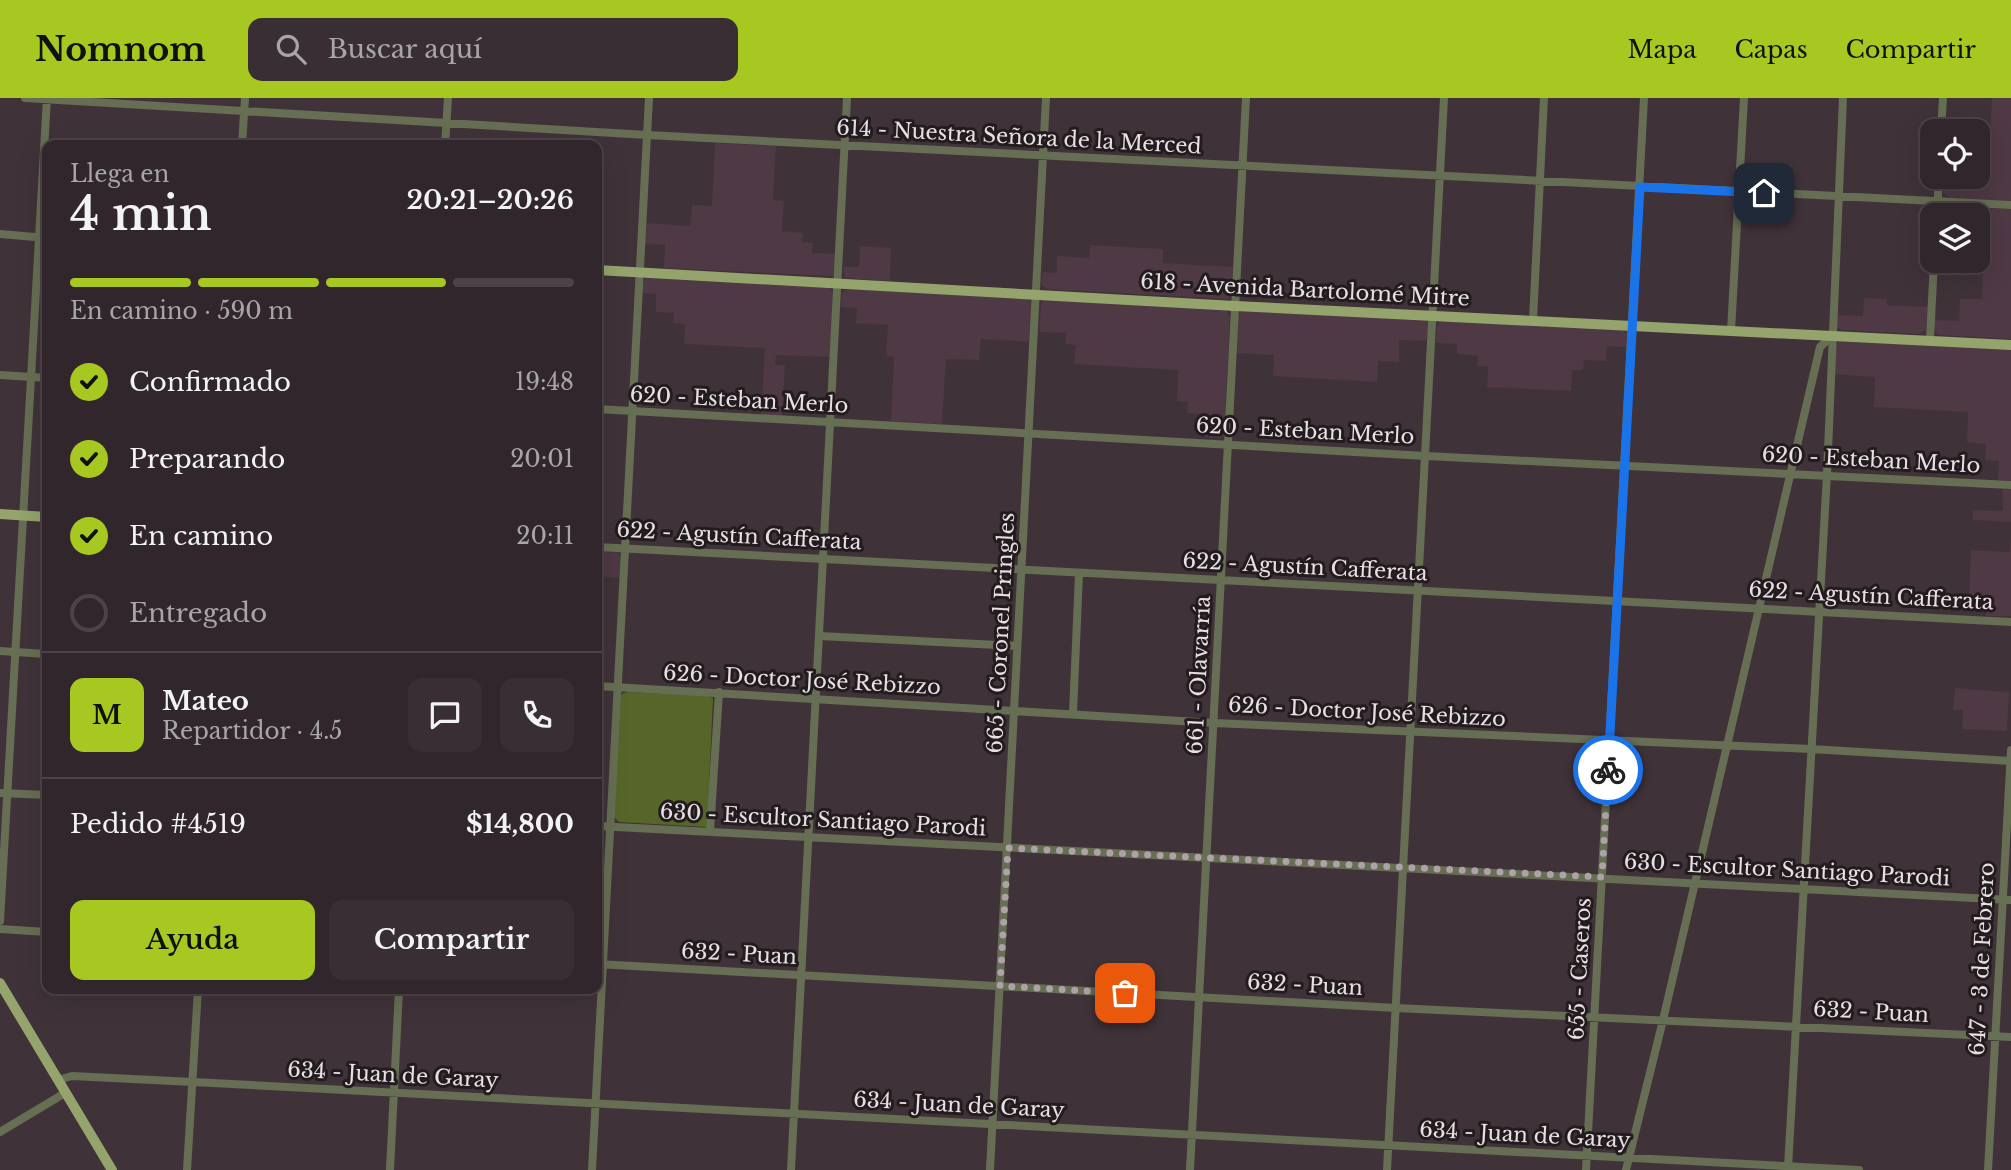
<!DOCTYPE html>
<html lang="es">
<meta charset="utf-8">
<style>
:root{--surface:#30262b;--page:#382e33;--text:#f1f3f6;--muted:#a8a5a9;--line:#4b4347;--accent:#a6c820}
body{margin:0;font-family:"Libre Baskerville",serif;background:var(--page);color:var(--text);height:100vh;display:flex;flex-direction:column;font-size:26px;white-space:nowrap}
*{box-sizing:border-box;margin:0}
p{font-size:23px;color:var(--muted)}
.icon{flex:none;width:38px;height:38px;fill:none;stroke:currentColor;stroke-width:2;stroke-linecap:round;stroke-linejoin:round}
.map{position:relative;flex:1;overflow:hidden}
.side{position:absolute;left:42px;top:42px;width:560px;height:854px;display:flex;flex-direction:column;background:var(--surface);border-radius:14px;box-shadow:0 7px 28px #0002,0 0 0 2px var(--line)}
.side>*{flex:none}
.buttons{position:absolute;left:1920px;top:21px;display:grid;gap:14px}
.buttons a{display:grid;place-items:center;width:70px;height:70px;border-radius:14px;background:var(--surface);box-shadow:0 7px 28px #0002,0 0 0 2px var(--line);font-size:35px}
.pin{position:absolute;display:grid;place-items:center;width:60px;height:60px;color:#fff;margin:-30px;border-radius:14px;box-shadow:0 4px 10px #0006}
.courier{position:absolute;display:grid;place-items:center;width:70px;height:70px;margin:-35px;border:5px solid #1a73e8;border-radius:50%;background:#fff;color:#222;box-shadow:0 2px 9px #0007}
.headline em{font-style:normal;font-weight:600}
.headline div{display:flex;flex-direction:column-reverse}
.headline{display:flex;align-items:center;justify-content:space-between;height:119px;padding:0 28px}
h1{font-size:46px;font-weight:600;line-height:52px}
.bar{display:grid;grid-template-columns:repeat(4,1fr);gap:10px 7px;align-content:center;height:84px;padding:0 28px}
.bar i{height:9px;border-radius:5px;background:var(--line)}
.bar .active{background:var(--accent)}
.bar p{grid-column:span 4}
.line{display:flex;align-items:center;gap:18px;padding:0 28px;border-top:2px solid var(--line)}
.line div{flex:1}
.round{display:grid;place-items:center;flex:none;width:74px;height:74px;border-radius:14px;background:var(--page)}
ol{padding:0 28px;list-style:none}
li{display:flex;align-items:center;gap:21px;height:77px}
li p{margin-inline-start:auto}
li .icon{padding:7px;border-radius:50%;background:var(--accent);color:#111;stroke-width:4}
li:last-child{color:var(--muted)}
li i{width:38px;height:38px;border:4px solid var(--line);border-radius:50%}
.action{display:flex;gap:14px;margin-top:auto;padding:14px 28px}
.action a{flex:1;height:80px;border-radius:14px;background:var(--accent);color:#111;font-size:28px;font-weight:600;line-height:80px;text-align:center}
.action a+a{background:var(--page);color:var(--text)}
header{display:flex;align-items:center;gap:42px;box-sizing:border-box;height:98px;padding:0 35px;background:var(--accent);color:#111}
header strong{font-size:33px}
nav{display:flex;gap:38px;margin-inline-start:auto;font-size:24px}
.search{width:490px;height:63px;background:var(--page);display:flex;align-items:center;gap:18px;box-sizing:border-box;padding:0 24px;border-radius:14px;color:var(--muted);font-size:26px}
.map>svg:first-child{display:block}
</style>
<header>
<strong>Nomnom</strong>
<div class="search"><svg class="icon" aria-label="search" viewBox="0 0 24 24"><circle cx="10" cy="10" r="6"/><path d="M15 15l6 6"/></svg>Buscar aquí</div>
<nav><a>Mapa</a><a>Capas</a><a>Compartir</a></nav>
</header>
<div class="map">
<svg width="2011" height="1072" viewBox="0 0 2011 1072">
<rect width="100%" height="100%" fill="#403239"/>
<path fill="#4e3944" d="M1992,0H2011V103L1950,100L1944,95L1943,87L1966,88V79H1978V63H1989Z
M715,45L776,48L773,102L784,103L782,133L803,135L802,144L813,145L812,155L836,156L833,178L664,170L665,147L645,146V125L690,128L692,107L712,108Z
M1981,110L2011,111V241L1939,237L1934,232V222L1959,223L1960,201H1982L1983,161L1979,160Z
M1090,147L1163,151V165L1233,169L1232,197L1228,201L1047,191L1042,188V174L1057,175V158L1089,160Z
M860,148L891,150L890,183L845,180L843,169H859Z
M646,180L829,190L833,196L830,259L776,257L775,267H785L782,318L761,317L765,250L684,246L685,226L673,225L674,215L656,214V196L642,195L643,184Z
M847,191L1028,201L1033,207L1031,244L981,241L979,262L946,261L942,326L891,323L894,259L886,258L888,227L856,225L857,210L841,209L842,195Z
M1864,200L1887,201V207L1928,209L1926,232L1919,236L1842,232L1836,229V217L1863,218Z
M1044,202L1227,213L1230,219L1224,338L1221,340L1205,339L1206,316L1187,315L1188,304L1177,303L1178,272L1074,266L1076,247L1065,246L1066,235L1039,234L1041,206Z
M1244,212L1427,223L1429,225V243L1399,242V264L1378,263L1377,284L1273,278L1274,257L1237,255L1238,216Z
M1440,223L1623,232L1628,236V249L1607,248L1606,263L1584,262L1583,272H1572L1571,293L1487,289L1488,269L1477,268L1478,258L1457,256V246L1436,245L1437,229Z
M1839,243L2011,251V383L1998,382L1999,363L1985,362L1986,346L1967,344L1968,314L1874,309L1875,279L1833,276L1836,247Z
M2002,388L2011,389V424L1973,422V412L2003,413Z
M2011,435V518H1986L1987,503L1969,502L1971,452L2010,454Z
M597,453L618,455L621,462L620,480L597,478Z
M1955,590L2009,594L2007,633L1962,631L1963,612H1953Z"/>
<path fill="#566528" d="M629,594L708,598L713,600L707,729L619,724L614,719L621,598L623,595Z"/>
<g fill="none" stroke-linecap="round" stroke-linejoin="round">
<path stroke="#666e53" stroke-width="8" d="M25,0L647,37L2011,107
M1941,33L1943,0
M242,47L245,0
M445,47L448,0
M1937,117L1939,79
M0,136L47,140
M1533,222L1544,0
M1731,233L1744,0
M1930,241L1934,163
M0,277L47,280
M597,311L1426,358L2011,387
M597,449L2011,524
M819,538L1017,548
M0,553L47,556
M597,588L1214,625L1811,651L2011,663
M1073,615L1079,476
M0,695L47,697
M597,728L2011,802
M710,733L719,594
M0,823L47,0
M0,831L47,834
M597,866L1396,910L2011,939
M58,982L72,978L193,984L1859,1072
M0,1034L65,995
M1788,1070L1827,376L1843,0
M187,1072L198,891
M390,1072L399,891
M592,1072L649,0
M791,1072L847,0
M990,1072L1046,0
M1190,1072L1246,0
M1387,1072L1444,0
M1586,1072L1644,0
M1626,1072L1663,922L1820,249L1832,238
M1988,1072L2011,652"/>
<path stroke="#94a46c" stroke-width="10" d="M597,172L1235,208L2011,247
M0,416L47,419
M0,885L112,1072"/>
</g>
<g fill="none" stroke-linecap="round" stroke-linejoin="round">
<path stroke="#ada2a8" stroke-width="7" stroke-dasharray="0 12.6" d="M1125,895L1000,888L1008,750L1602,779L1608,672"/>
<path stroke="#1a73e8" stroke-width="9" d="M1608,672L1640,89L1764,95"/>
</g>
<g text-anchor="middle" stroke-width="6" stroke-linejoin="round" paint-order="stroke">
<g font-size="21" fill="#e8dee3" stroke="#231c1f">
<text transform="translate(1019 39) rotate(3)" y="7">614 - Nuestra Señora de la Merced</text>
<text transform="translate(1305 192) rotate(3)" y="7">618 - Avenida Bartolomé Mitre</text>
<text transform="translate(739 302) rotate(3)" y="7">620 - Esteban Merlo</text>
<text transform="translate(1305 333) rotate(3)" y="7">620 - Esteban Merlo</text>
<text transform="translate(1871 362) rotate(3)" y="7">620 - Esteban Merlo</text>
<text transform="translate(739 438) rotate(3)" y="7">622 - Agustín Cafferata</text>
<text transform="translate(1305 469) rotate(3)" y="7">622 - Agustín Cafferata</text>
<text transform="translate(1871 498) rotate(3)" y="7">622 - Agustín Cafferata</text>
<text transform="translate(1001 535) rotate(-87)" y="7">665 - Coronel Pringles</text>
<text transform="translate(1199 577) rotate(-87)" y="7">661 - Olavarría</text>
<text transform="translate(802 582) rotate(3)" y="7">626 - Doctor José Rebizzo</text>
<text transform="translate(1367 614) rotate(3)" y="7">626 - Doctor José Rebizzo</text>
<text transform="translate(823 722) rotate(3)" y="7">630 - Escultor Santiago Parodi</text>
<text transform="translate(1787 772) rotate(3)" y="7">630 - Escultor Santiago Parodi</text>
<text transform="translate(739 856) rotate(3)" y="7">632 - Puan</text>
<text transform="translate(1982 861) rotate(-87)" y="7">647 - 3 de Febrero</text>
<text transform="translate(1580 871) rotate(-87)" y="7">655 - Caseros</text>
<text transform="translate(1305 887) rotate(3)" y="7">632 - Puan</text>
<text transform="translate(1871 914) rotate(3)" y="7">632 - Puan</text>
<text transform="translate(393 977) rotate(3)" y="7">634 - Juan de Garay</text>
<text transform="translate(959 1007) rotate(3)" y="7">634 - Juan de Garay</text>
<text transform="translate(1525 1037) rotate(3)" y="7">634 - Juan de Garay</text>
</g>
</g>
</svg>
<div class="buttons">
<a><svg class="icon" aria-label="locate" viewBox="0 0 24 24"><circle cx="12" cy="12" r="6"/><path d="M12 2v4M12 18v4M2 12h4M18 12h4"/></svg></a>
<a><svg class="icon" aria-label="layers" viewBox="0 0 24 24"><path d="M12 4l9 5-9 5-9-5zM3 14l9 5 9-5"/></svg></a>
</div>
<div class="pin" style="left:1125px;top:895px;background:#ea580c"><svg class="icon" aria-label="bag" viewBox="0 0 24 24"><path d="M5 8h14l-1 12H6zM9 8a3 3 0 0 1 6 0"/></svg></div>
<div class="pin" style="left:1764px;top:95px;background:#1f2937"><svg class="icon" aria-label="home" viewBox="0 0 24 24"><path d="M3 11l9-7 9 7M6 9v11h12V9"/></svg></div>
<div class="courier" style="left:1608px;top:672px"><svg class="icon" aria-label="bike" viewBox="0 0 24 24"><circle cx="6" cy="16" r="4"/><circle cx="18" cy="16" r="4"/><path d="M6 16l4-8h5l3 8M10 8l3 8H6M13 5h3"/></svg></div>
<section class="side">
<div class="headline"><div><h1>4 min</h1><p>Llega en</p></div><em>20:21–20:26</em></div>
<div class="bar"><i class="active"></i><i class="active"></i><i class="active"></i><i></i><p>En camino · 590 m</p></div>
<ol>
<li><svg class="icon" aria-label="check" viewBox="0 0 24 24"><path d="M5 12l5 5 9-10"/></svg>Confirmado<p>19:48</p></li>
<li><svg class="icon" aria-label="check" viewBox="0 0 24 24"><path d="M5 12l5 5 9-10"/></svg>Preparando<p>20:01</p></li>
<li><svg class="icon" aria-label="check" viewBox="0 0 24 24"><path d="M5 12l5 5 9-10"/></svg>En camino<p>20:11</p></li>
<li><i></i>Entregado</li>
</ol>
<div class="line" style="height:126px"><b class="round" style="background:var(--accent);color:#111">M</b><div><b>Mateo</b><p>Repartidor · 4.5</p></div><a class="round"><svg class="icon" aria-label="chat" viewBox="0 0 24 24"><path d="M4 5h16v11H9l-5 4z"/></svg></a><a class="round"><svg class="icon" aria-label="phone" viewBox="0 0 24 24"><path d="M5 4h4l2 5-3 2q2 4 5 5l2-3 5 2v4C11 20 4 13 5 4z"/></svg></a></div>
<div class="line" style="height:91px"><div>Pedido #4519</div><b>$14,800</b></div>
<div class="action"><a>Ayuda</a><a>Compartir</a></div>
</section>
</div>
